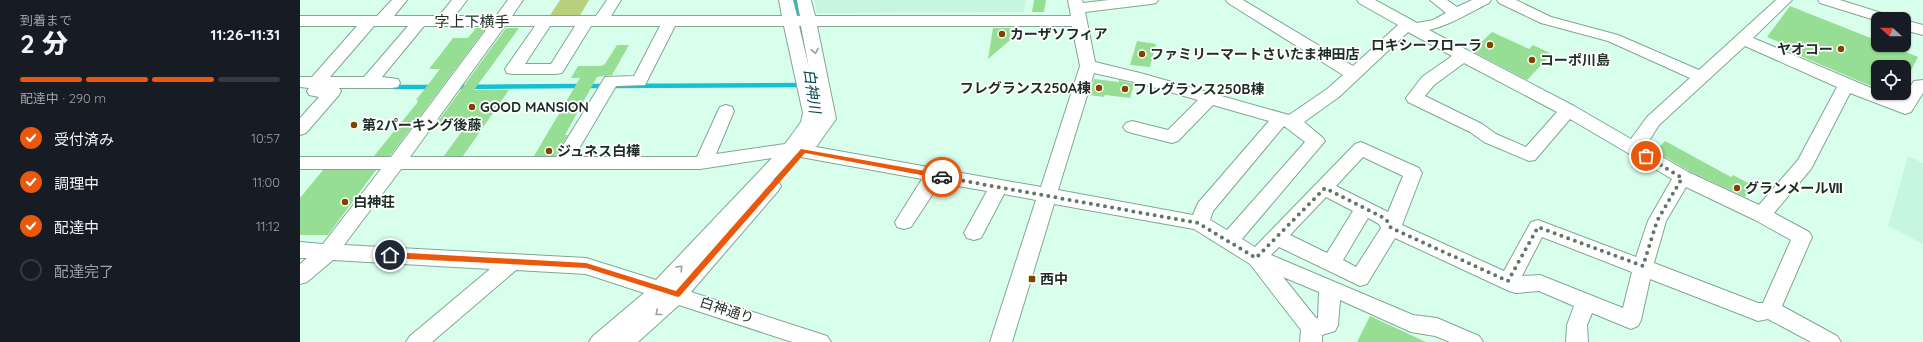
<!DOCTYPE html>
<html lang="ja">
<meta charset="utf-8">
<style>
:root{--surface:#171b24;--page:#20242c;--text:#f1f3f6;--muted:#9ea1a6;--line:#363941;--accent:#ea580c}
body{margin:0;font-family:Quicksand,"Noto Sans JP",sans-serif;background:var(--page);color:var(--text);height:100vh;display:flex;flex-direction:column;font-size:15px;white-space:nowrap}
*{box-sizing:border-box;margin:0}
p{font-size:13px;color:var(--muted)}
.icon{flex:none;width:22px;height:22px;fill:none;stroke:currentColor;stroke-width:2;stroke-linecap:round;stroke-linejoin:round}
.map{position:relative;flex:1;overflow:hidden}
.panel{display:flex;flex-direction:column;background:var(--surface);width:300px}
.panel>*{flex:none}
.needle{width:26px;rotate:290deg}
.fabs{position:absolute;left:1571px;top:12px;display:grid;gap:8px}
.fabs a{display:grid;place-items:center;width:40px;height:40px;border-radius:8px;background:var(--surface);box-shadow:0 1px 3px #0004;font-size:20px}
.pin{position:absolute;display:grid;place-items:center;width:34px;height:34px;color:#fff;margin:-17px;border:2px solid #fff;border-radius:50%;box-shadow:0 1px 4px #0007}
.courier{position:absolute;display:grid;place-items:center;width:40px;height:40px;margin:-20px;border:3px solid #ea580c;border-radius:50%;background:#fff;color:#222;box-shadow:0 1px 5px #0007}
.headline em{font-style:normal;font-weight:800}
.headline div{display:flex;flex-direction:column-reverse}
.headline{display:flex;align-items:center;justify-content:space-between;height:68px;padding:0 20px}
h1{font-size:26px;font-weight:800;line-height:30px}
.bar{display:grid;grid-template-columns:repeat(4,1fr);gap:6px 4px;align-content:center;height:48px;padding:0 20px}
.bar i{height:5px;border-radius:3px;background:var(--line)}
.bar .on{background:var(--accent)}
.bar p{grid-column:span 4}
ol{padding:0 20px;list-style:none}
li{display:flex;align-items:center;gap:12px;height:44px}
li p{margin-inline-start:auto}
li .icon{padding:4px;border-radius:50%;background:var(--accent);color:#fff;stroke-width:4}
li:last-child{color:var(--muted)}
li i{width:22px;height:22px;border:2px solid var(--line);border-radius:50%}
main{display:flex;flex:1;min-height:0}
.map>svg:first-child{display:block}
</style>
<main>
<section class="panel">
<div class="headline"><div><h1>2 分</h1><p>到着まで</p></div><em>11:26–11:31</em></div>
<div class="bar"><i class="on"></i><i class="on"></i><i class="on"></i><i></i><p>配達中 · 290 m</p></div>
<ol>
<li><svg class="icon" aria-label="check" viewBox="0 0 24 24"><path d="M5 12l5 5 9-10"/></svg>受付済み<p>10:57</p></li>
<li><svg class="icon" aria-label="check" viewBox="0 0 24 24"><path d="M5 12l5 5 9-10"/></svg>調理中<p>11:00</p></li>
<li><svg class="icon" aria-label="check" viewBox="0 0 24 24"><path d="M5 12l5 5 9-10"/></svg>配達中<p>11:12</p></li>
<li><i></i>配達完了</li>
</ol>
</section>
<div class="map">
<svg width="1623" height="342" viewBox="0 0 1623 342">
<rect width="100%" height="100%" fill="#d8ffec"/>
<path fill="#c7f6df" d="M514,0H726L724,12L517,13Z
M1608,156L1623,163V244L1588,226Z"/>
<path fill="#b7d07c" d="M260,0H289L279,17H249Z"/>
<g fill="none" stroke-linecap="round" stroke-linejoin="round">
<path stroke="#15c0d2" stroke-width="4.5" d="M288,86H304
M314,86L502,85
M94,87H132
M156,87L280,86"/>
<path fill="#15c0d2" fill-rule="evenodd" d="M486,0H508L523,79L519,85L511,87L503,85L499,79Z"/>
</g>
<path fill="#96de94" d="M734,0H746L744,12H732Z
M1490,6L1578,41V45H1589L1618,57L1604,84V67H1578V89L1484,49L1486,45L1467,37Z
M176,28H186L90,156H74L117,103L118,100H116L140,69H129L140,55L153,38H168Z
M206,28H219L174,90H209L163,156H144L167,124H136Z
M693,28H711L710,37L715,36L688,59Z
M1192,32L1229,49L1233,45L1252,54L1227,80L1172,51Z
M837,41L856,44L850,67L830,65Z
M317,45H329L312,75L297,77L265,135H268L255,156H234L280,78H271L278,66H301L305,64Z
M794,79L819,82V80L834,84L830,98L805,95L804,97L789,95Z
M1365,141L1431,177L1433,175L1454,186L1445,197L1389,171L1355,151Z
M23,170H76L28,235H0V198Z
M1070,316L1126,342H1057Z"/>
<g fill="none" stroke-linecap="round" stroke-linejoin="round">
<defs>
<path id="minor" d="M92,0H107L94,16H139L152,0H167L155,16H196L208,0H223L212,16H296L307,0H321L311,16H482L479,0H493L497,16H500L497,0H511L515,16H771L768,0H782L783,3L809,0H858L856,3L851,4L785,12L795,62L840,73L989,115L1027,89L1043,75L928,3L926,0H943L1053,66L1098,25L1059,3L1057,0H1075L1117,23L1133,20L1146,13L1130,0H1147L1157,7L1172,0H1191L1189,3C1169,13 1150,25 1129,30L1274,106L1331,139L1347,117L1390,78L1308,41L1241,23L1199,3L1197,0H1216L1251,17L1318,35L1399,70L1476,0H1492L1453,38L1578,91V93H1583L1601,100L1614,81L1623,80V93L1611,112L1605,114L1550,93L1511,169L1474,213L1509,232L1512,237L1482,306L1537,336L1541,342H1511L1468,319L1458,321L1350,279L1341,320L1338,326L1331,329L1292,313L1287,325L1288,342H1266L1267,325L1274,306L1239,291L1216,293L1209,291L1095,238L1067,284L1060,286L979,247L971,255L1113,315L1137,318L1179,336L1183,342H1150L1135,336L1111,332L1040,300L1038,325L1035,331L1022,335V342H1000L1001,330L950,264L894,229L754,204L712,342H690L736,200L704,194L681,238L674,240L667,238L664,233L687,191L640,183L611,227L604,229L597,227L595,222L622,179L495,156L473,180L478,181L481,186L478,191L391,292L527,336L531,342H492L379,305L338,342H289L293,336L344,293L286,274L216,270L132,342H106L110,336L190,269L33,260L7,282L0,284V264L7,258H0V242L23,244L81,169H0V157H91L189,26H124L82,77L98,79L100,83L98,87L92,88H39L41,91L39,95L6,133L0,135V118L19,97L9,95L7,91L9,88L0,87V77H12L57,26H0V16H77ZM74,26H108L64,77H30ZM205,26H235L205,69L207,73L213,74H256L262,73L291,26H360L334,76L305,77L256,157H110ZM250,26H275L251,64H225ZM375,26H484L503,113L501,122L485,144L416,154L434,111L432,107L426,105L420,107L418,111L397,157H274L316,86L345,85ZM499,26H501L509,68ZM517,26H772L780,66L741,187L516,147L536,119ZM1108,32L1152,56L1122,77L1106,98L1108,102L1170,132L1184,142L1229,161L1235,160L1270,119L1372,179L1348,221L1336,257L1238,220L1231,222L1204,271L1102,225L1122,173L1119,168L1061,142L1055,144L955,247L942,239L1025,141L1022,137L1004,122L1039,97ZM1445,46L1537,87L1498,160L1459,205L1388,172L1345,147L1359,125ZM1164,63L1257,112L1226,147L1196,134L1182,124L1125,96L1134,85ZM794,73L838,83L898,100L868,130L832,121L826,123L823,127L826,131L832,133L872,143L878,141L913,105L969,121L898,203L893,215L758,190ZM984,126L1005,142L927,230L910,220L913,211ZM1063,157L1103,176L1088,212L1036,186ZM472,158L356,280L286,258L44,245L101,169H400ZM1386,187L1455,220L1491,240L1463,303H1458L1354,263L1366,221ZM1026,197L1053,211L1027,253L990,235ZM1068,218L1079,224L1081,228L1056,267L1043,260ZM1242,237L1332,272L1323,308L1240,275L1222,276ZM983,277L1019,292L1018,318H1016Z
M1518,0H1540L1591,16L1594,19H1578V21L1520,3Z
M1604,20L1623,25V35L1604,30Z"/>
</defs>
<use href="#minor" stroke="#81a695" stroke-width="2"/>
<use href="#minor" fill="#fff" fill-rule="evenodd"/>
</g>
<defs><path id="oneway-chevron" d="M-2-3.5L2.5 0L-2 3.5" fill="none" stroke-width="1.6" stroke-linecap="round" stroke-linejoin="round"/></defs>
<g stroke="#9aa09d">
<use href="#oneway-chevron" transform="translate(515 51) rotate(80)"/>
<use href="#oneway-chevron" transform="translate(380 268) rotate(-47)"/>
<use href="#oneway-chevron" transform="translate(358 313) rotate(141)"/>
</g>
<path fill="#ea580c" d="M501,149L642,174L645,177L642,179L505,153L380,296L378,297L286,268L90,258L86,255L90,252L286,263L376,291Z"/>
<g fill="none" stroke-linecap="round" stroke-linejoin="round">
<path stroke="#5f766b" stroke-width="4" stroke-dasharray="0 7.2" d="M642,177L898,223L956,258L1025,188L1086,219L1091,228L1208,281L1238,227L1343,266L1357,221L1382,178L1346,156"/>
</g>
<g fill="#814400" stroke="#fff" stroke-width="1.5">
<circle cx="702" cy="34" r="4"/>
<circle cx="1190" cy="45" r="4"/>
<circle cx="1541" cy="49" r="4"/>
<circle cx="842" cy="54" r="4"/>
<circle cx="1232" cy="60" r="4"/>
<circle cx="799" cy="88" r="4"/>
<circle cx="825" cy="89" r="4"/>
<circle cx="172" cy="107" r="4"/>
<circle cx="54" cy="125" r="4"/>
<circle cx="249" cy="151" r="4"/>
<circle cx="1437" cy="188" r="4"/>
<circle cx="45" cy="202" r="4"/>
<rect x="728" y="275" width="8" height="8" rx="2"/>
</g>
<g text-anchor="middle" stroke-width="3.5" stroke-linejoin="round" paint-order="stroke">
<g font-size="14" font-weight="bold" fill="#1e2d26" stroke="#fff" text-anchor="start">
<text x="710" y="39">カーザソフィア</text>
<text x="1182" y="50" text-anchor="end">ロキシーフローラ</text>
<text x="1533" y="54" text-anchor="end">ヤオコー</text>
<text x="850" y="59">ファミリーマートさいたま神田店</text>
<text x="1240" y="65">コーポ川島</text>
<text x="791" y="93" text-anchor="end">フレグランス250A棟</text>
<text x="833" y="94">フレグランス250B棟</text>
<text x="180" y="112">GOOD MANSION</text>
<text x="62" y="130">第2パーキング後藤</text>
<text x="257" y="156">ジュネス白樺</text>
<text x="1445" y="193">グランメールⅦ</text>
<text x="53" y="207">白神荘</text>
<text x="740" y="284">西中</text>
</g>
<g font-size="14" fill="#1e2d26" stroke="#fff">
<text transform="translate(427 310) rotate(18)" y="5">白神通り</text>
</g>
<g font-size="15" fill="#1e2d26" stroke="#fff">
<text x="172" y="27">字上下横手</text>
</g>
<g font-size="15" font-style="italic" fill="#054950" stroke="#fff">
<text transform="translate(512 91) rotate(82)" y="5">白神川</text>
</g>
</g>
</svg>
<div class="fabs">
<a><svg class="needle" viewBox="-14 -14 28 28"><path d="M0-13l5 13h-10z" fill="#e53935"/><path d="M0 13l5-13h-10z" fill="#9ea1a6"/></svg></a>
<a><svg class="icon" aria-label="locate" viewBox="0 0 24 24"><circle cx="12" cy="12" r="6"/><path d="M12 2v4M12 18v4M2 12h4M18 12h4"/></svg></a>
</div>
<div class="pin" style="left:1346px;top:156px;background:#ea580c"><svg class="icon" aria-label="bag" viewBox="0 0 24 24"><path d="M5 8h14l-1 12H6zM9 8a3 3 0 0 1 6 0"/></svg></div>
<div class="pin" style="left:90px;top:255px;background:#1f2937"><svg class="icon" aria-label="home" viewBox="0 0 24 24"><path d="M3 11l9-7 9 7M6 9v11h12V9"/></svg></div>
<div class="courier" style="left:642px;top:177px"><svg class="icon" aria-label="car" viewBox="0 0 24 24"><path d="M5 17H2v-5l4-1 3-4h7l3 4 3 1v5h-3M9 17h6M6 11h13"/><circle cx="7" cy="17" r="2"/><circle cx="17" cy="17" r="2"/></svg></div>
</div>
</main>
